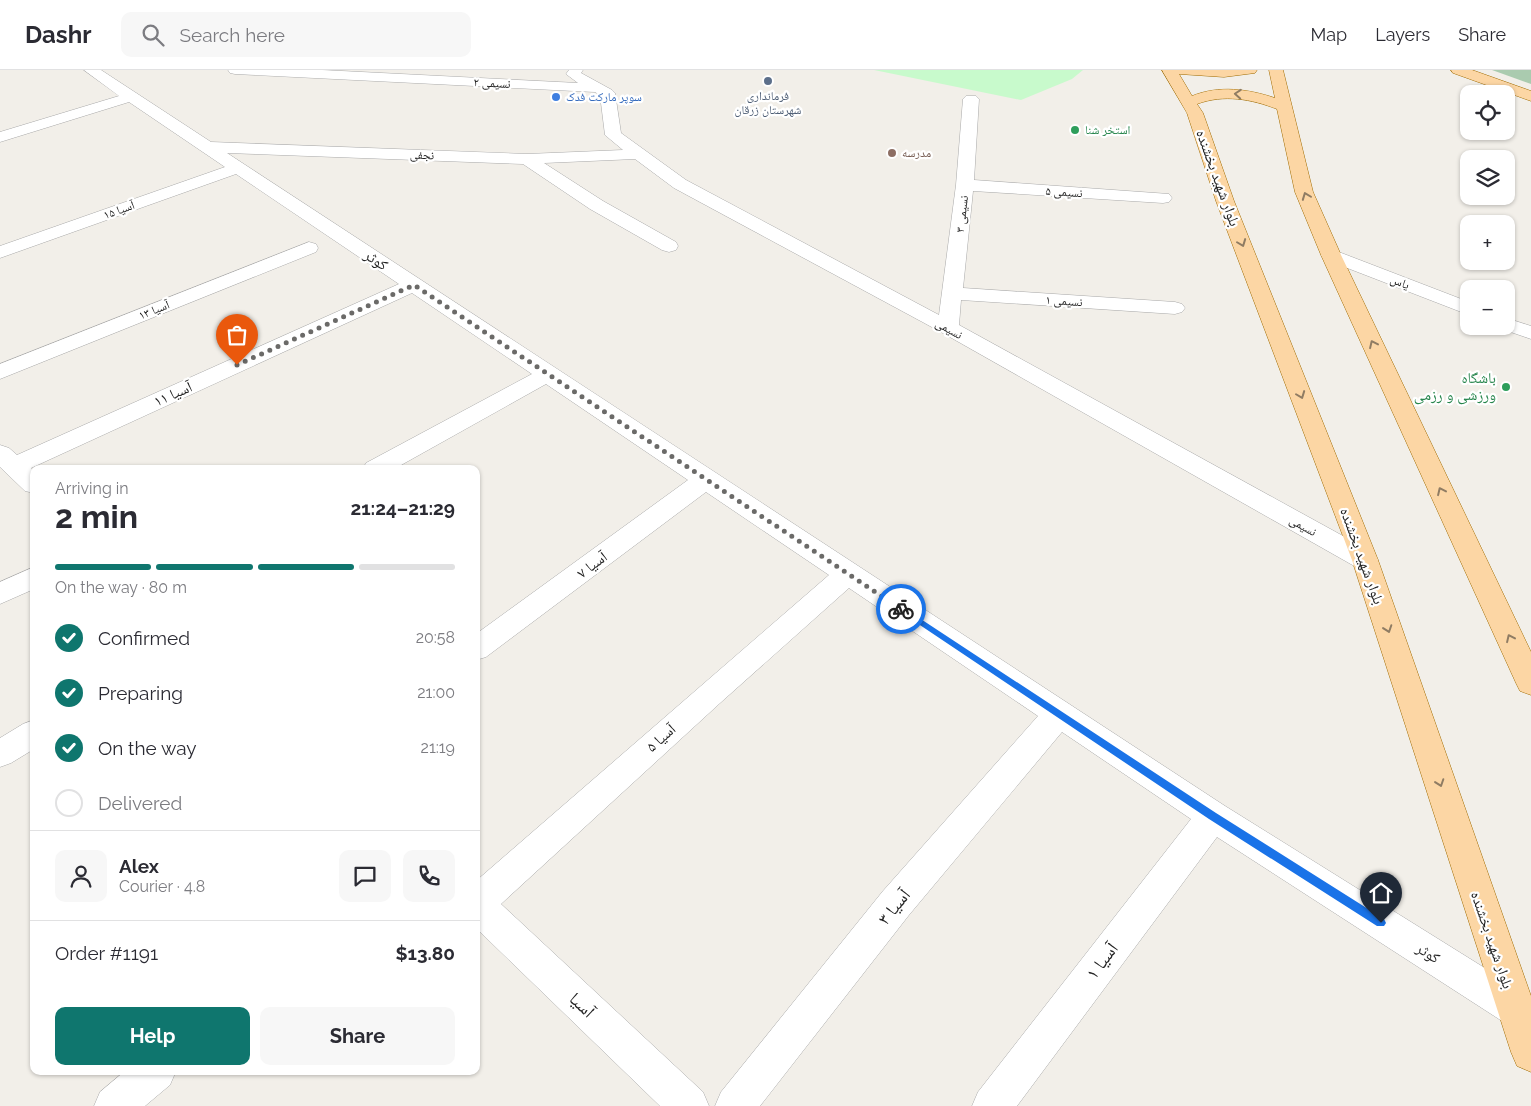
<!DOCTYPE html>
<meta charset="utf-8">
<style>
:root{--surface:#fff;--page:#f7f7f7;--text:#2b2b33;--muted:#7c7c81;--line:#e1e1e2;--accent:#0f766e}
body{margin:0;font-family:Raleway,"Noto Naskh Arabic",sans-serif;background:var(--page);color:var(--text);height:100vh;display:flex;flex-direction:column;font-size:19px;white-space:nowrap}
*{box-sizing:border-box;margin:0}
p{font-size:16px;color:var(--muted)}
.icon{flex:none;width:28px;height:28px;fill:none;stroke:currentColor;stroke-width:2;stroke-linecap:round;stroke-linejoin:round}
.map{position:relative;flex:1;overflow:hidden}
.panel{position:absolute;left:30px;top:395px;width:450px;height:610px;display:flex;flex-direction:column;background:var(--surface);border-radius:10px;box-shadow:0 1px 4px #0004}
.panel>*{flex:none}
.fabs{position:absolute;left:1460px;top:15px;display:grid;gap:10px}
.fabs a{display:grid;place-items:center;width:55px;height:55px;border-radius:10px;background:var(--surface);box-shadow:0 1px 4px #0004;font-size:25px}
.pin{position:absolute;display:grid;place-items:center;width:42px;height:42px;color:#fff;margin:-51px -21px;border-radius:50% 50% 50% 0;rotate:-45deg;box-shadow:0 0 5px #0007}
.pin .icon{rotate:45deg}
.courier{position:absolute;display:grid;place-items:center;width:50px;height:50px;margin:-25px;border:4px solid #1a73e8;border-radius:50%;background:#fff;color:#222;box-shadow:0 1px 6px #0007}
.headline em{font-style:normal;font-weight:700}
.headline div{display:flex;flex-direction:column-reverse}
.headline{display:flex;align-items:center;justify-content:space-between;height:85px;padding:0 25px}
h1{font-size:32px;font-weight:700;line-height:38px}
.bar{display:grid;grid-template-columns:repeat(4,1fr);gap:8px 5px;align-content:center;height:60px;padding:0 25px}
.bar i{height:6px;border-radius:4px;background:var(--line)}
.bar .active{background:var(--accent)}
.bar p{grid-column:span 4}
.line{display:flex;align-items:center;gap:12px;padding:0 25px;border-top:1px solid var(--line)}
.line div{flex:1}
.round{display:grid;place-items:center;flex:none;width:52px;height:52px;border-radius:10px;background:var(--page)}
ol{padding:0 25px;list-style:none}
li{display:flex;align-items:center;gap:15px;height:55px}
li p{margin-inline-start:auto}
li .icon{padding:5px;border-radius:50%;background:var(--accent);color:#fff;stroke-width:4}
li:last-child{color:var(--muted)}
li i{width:28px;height:28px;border:2px solid var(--line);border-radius:50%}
.button{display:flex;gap:10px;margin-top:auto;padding:10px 25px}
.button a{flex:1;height:58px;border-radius:10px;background:var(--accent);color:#fff;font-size:20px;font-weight:700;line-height:58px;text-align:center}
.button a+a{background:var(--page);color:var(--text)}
header{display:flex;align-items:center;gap:30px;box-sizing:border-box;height:70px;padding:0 25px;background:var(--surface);border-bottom:1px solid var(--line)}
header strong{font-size:24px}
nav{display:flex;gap:28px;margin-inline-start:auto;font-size:18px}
.search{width:350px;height:45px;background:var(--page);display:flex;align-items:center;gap:12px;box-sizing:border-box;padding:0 18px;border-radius:10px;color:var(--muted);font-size:19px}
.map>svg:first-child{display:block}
</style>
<header>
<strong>Dashr</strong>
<div class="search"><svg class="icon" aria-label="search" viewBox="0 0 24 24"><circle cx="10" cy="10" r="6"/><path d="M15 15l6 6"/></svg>Search here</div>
<nav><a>Map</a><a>Layers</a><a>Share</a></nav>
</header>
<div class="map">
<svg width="1531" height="1036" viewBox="0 0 1531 1036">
<rect width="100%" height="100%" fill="#f2efe9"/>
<path fill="#aacbaf" d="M1492,0H1531V14Z"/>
<path fill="#c8facc" d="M874,0H1083L1072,9L1021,30Z"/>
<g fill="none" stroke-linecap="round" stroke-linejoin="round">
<defs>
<path id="minor" d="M84,0H101L211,72L527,84L623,80L605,65L600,25L595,22L235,4L230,3L228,0H322L578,13L566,4L569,0H583L581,3L612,20L615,23L621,63L686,110L939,245L956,115L963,29L966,26H976L979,29L974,110L1169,124L1172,128L1169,132L1163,133L973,121L963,218L1175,232L1182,234L1185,238L1182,242L1175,244L961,230L959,255L1374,483L1378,490L1374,497L1365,499L1356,497L941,262L674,118L635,89L544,93L603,131L676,172L678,176L676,180L669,182L662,180L590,139L523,94L227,83L1225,736L1528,925C1531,933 1531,943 1528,951L1515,957L1502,951L1217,767L1017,1036H972L978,1022L1191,749L1062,662L909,845L760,1036H715L721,1022L883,821L1038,646L849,518L719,634L501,834L703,1022L709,1036H660L476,858V811L829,505L706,422L486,587L476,590V564L688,410L546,314L394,399H363L366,393L532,304L412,223L31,398L34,401V423L25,421L0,397V375L9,378L17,385L399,214L236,104L0,188V176L225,97L129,32L0,72V62L119,26Z
M309,172L316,174L318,178L316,182L0,309V294Z
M1331,179L1469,232V245L1324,189L1321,185L1324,181Z
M1506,248L1531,256V269L1499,258L1497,256H1506Z
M34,497V519L0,534V512Z
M34,650V679L11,693L0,697V668L23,654Z
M125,1001H176L170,1015L145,1036H94L100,1022Z"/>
<path id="major" d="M1162,0H1257L1255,3L1224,7L1179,4L1192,26C1219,15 1248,19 1275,28L1269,0H1283L1313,122L1341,185L1531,582V625L1520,621L1516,613L1321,185L1295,122L1277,39C1251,29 1224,24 1197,34L1203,43L1234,131L1378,490L1531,926V1002L1517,996L1511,982L1352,490L1216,131L1187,43Z
M1451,0H1472L1531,21V31L1453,3Z"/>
</defs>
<use href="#minor" stroke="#a9a9a9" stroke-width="1"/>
<use href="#major" stroke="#a06b00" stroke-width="1"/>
<use href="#minor" fill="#fff" fill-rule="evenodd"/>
<use href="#major" fill="#fcd6a4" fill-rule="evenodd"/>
</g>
<defs><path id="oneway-chevron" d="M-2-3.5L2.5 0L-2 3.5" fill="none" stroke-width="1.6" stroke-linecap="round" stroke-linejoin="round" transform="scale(1.25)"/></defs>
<g stroke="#8f7c63">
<use href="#oneway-chevron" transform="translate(1238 24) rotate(-176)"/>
<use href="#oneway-chevron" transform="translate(1306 126) rotate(-111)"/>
<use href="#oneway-chevron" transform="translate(1242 173) rotate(69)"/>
<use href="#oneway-chevron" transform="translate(1373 274) rotate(-115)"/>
<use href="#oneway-chevron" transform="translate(1301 325) rotate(69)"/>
<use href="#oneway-chevron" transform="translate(1441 421) rotate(-115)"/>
<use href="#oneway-chevron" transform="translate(1388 559) rotate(71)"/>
<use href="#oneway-chevron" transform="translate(1510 568) rotate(-115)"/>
<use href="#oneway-chevron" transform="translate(1440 713) rotate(71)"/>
</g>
<path fill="#1a73e8" d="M901,536L1216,743L1384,849L1386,853L1384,856H1377L1209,749L899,541L897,539Z"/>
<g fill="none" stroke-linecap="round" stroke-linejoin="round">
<path stroke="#6b6a68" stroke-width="5" stroke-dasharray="0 9" d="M237,295L414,215L901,539"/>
</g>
<circle fill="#5c6f8a" stroke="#fff" stroke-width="2" cx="768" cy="11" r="5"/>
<circle fill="#3f7fe0" stroke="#fff" stroke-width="2" cx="556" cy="27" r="5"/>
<g fill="#2e9e5b" stroke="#fff" stroke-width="2">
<circle cx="1075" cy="60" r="5"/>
<circle cx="1506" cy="317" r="5"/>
</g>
<circle fill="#8d6e63" stroke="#fff" stroke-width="2" cx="892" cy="83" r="5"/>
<g text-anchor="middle" stroke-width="4.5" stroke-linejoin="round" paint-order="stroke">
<g font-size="12" fill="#222" stroke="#fff">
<text transform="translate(492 13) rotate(3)" y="4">نسیمی ۲</text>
<text transform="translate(422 85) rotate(2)" y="4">نجفی</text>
<text transform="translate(1064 122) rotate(4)" y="4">نسیمی ۵</text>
<text transform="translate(119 140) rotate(-20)" y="4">آسیا ۱۵</text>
<text transform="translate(962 144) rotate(-83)" y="4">نسیمی ۳</text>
<text transform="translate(1400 212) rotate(21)" y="4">یاس</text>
<text transform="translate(1064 231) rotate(4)" y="4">نسیمی ۱</text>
<text transform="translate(154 240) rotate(-22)" y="4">آسیا ۱۳</text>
<text transform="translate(949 259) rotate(29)" y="4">نسیمی</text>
<text transform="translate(1303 456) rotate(29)" y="4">نسیمی</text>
</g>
<g font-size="12" fill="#4e5e75" stroke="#fff">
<text x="768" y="30">فرمانداری<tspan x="768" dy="14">شهرستان زرقان</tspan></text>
</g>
<g font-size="12" fill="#366cbe" stroke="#fff" text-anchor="start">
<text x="566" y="31">سوپر مارکت فدک</text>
</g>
<g font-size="12" fill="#27864d" stroke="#fff" text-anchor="start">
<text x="1085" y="64">استخر شنا</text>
</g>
<g font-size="12" fill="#785e54" stroke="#fff" text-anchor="start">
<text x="902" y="87">مدرسه</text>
</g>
<g font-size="15" fill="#222" stroke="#fff">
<text transform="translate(1218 108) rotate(70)" y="5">بلوار شهید بخشنده</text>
<text transform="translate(376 190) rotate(34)" y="5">کوثر</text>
<text transform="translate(173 324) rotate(-24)" y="5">آسیا ۱۱</text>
<text transform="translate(1362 486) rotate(70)" y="5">بلوار شهید بخشنده</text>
<text transform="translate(592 495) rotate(-37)" y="5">آسیا ۷</text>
<text transform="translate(661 668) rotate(-42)" y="5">آسیا ۵</text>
<text transform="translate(1492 870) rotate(71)" y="5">بلوار شهید بخشنده</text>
<text transform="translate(1428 883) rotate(32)" y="5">کوثر</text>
</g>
<g font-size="15" fill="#27864d" stroke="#fff" text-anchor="end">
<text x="1496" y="313">باشگاه<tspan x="1496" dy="17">ورزشی و رزمی</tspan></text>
</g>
<g font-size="18" fill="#222" stroke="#fff">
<text transform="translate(894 837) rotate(-51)" y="6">آسیا ۳</text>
<text transform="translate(1102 891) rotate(-53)" y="6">آسیا ۱</text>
<text transform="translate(582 935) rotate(44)" y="6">آسیا</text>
</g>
</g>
</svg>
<div class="fabs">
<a><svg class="icon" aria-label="locate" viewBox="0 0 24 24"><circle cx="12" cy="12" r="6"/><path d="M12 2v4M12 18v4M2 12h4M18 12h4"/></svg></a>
<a><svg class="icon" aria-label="layers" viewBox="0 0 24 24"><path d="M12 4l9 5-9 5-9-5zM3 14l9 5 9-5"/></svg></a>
<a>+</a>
<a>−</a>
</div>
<div class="pin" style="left:237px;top:295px;background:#ea580c"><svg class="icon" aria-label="bag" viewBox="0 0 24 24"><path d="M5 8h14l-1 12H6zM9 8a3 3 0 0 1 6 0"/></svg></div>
<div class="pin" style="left:1381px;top:853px;background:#1f2937"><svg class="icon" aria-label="home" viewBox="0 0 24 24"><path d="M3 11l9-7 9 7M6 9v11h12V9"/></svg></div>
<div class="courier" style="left:901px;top:539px"><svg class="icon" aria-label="bike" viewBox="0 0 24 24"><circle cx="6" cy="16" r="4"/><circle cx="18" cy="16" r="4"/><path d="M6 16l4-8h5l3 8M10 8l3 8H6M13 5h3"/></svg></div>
<section class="panel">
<div class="headline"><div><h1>2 min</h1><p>Arriving in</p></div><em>21:24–21:29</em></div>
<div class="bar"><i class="active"></i><i class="active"></i><i class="active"></i><i></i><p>On the way · 80 m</p></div>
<ol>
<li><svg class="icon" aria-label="check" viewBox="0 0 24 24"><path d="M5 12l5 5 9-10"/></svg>Confirmed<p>20:58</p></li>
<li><svg class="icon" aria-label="check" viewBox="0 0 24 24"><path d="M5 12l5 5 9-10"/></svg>Preparing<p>21:00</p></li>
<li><svg class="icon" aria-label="check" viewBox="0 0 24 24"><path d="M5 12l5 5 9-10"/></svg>On the way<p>21:19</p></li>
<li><i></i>Delivered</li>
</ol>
<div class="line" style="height:90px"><a class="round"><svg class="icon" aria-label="person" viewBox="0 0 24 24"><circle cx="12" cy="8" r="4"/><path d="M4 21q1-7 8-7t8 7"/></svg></a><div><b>Alex</b><p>Courier · 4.8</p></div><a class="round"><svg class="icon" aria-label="chat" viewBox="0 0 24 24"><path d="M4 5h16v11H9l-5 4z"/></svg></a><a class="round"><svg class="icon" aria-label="phone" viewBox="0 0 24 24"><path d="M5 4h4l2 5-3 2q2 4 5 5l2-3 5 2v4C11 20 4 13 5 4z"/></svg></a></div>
<div class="line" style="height:65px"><div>Order #1191</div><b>$13.80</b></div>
<div class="button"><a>Help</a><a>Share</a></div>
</section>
</div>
